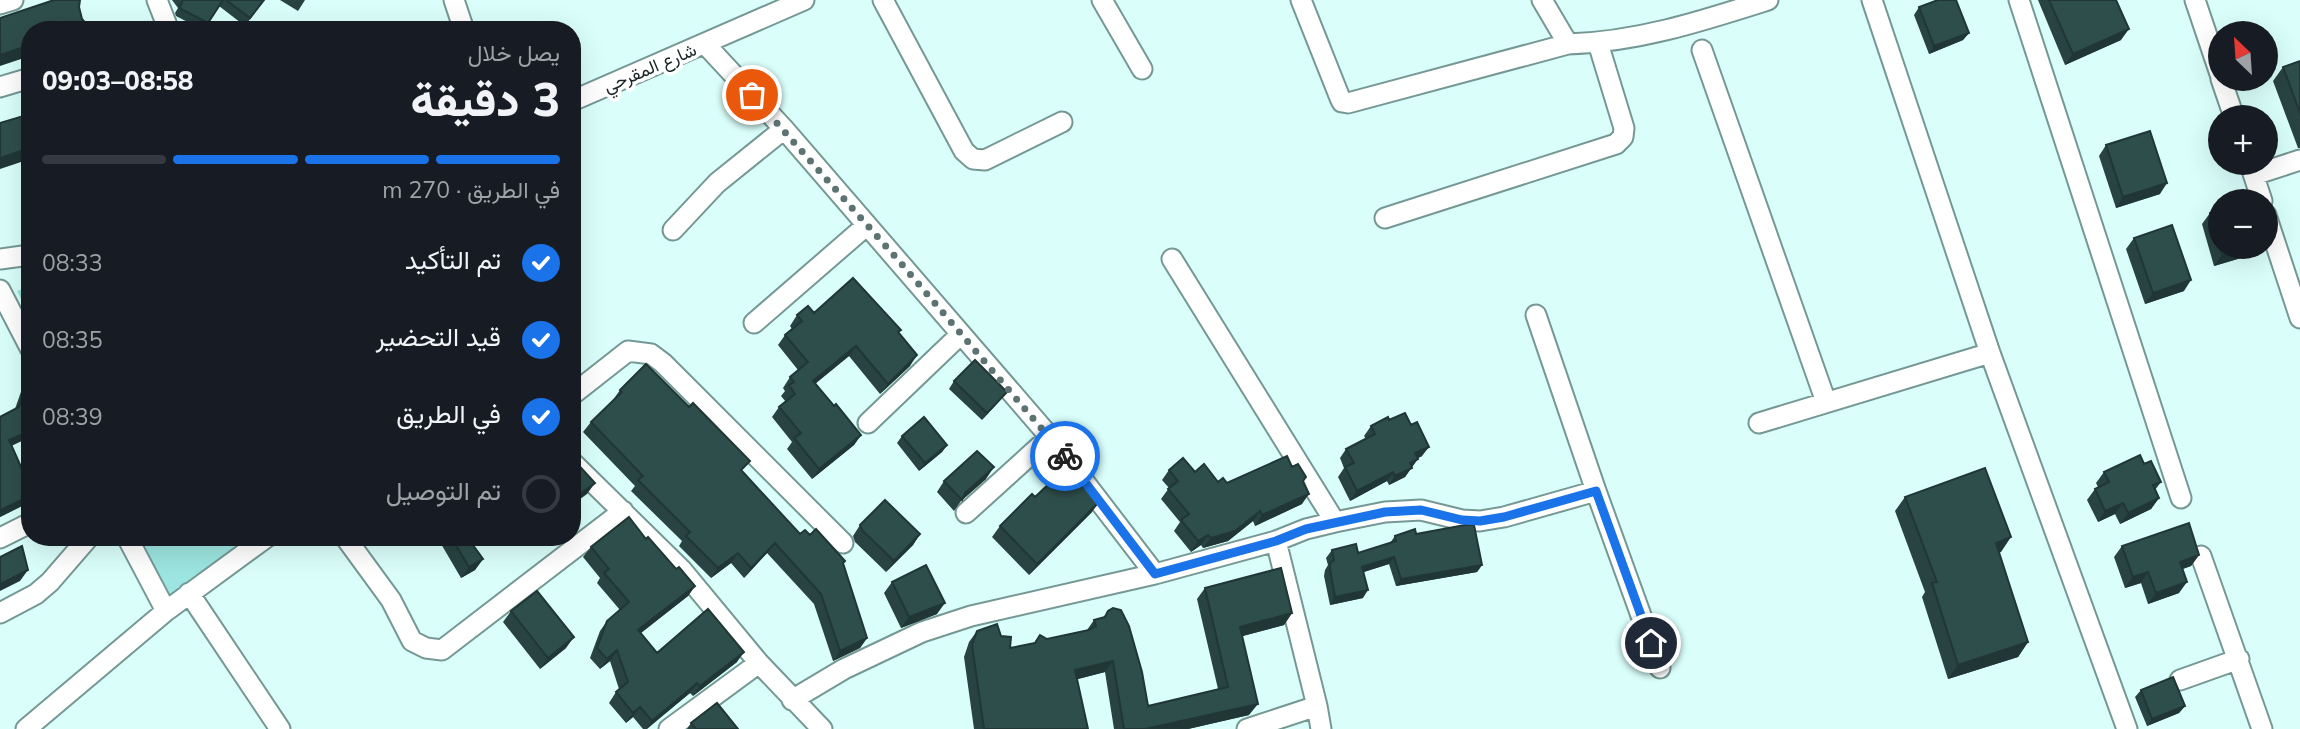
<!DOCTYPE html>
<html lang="ar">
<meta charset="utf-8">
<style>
:root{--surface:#171b24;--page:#20242c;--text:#f1f3f6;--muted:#9ea1a6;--line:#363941;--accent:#1a73e8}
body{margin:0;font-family:Mulish,Vazirmatn,sans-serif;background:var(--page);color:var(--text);direction:rtl;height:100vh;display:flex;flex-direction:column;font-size:26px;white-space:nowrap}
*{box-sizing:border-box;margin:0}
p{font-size:23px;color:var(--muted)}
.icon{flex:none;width:38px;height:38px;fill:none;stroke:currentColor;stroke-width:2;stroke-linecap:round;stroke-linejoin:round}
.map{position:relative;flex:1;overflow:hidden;direction:ltr}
.drawer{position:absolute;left:21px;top:21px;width:560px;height:525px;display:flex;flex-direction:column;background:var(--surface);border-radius:28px;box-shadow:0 7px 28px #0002;direction:rtl}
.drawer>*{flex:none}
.needle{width:46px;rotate:335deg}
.fabs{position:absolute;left:2208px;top:21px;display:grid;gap:14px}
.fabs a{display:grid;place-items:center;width:70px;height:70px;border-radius:50%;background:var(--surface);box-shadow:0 7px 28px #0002;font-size:35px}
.pin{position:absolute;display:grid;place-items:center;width:60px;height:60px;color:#fff;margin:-30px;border:4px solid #fff;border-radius:50%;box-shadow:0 2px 7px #0007}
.courier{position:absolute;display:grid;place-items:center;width:70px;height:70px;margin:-35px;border:5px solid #1a73e8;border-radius:50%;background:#fff;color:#222;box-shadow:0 2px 9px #0007}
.headline em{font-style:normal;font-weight:800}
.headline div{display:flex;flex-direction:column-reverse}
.headline{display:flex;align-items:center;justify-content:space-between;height:119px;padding:0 21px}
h1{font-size:46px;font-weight:800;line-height:52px}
.bar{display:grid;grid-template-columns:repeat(4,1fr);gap:10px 7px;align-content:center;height:84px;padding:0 21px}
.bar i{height:9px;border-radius:5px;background:var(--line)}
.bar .on{background:var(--accent)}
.bar p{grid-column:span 4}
ol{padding:0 21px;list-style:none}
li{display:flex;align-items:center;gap:21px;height:77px}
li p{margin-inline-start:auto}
li .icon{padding:7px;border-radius:50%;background:var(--accent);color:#fff;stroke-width:4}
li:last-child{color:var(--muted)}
li i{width:38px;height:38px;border:4px solid var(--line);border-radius:50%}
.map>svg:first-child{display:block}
</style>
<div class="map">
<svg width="2300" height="729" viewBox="0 0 2300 729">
<rect width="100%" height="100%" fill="#dafffb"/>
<path fill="#9ce5e0" d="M30,286V317L17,291Z
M137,537H257L168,601Z"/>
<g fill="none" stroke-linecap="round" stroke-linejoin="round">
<defs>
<path id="minor" d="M157,0L168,28
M454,0L464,30
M883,0L964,151L973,159L985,160L1062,122
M1102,0L1142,69
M1301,0L1340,98L1342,102L1348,103L1568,44C1638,42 1702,21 1768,0
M1542,0L1568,44
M1872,0L1990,353L2127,729
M2019,0L2181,498
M2195,0L2221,77
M0,4L13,0
M705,44L784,129L1050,437L1155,574
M1702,50L1826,402
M2221,79L2234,117
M0,87L30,78
M572,101L804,0
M2250,164L2262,201
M2254,175L2300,160
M2266,215L2300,318
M1385,218L1616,144L1623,137L1624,128L1598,43
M673,230L717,183L784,129
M0,259L30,255
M1172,259L1335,522
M0,290L30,348
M1536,315L1596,491
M754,323L867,225
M572,395L628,351L651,354L663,363L843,543
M868,423L961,334
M1759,423L1990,353
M572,462L682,570L759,663L822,729
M966,513L1050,437
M127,537L166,611
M345,537L391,600L412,641L426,648L442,650L623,511
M0,538L30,523
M1276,541L1317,706L1321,729
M2201,556L2262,729
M189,593L280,729
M0,613L36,594L50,582L89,537
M2180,680L2239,659
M792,700L844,669L922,632L971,616L1155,574L1276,541L1306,529L1335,522L1385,512L1421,510L1462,520L1480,521L1504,517L1596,491L1660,668
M26,729L166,611L267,537
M669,729L759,663
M1247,729L1317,706"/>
</defs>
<use href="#minor" stroke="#759895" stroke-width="23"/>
<use href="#minor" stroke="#fff" stroke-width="19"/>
</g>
<path fill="#284341" d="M172,0H264L245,26L219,6L203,30L176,16L175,13L178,8Z
M280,0H305L298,11Z
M2038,0H2116L2121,40L2065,65Z
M1919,7L1969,33L1963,40L1929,54L1914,15Z
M2300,61V148H2298L2273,81L2283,67Z
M2106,145L2160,194L2116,208L2099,156Z
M2210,213L2221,247H2257L2251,255L2214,266L2202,224Z
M2134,238L2184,291L2145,304L2126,249Z
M814,313L899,333L910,366L880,394L849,356L815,384L834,406L861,435L854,445L812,479L787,449L792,442L772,417L779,407L786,402L781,396L785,391L783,388L790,377L798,370L778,345L785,335L792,329L790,326L797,315Z
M30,376V437L12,445L26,504L0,517V417L15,409L23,386Z
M954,381L1001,399L982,420L949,389Z
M620,390L742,472L800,534L843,564L867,638L860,648L833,661L814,604L767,553L744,578L731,563L711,578L679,546L682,541L631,491L635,486L583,432L591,422L613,400Z
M1389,420L1422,456L1418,458L1405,477L1389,485L1387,481L1350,501L1338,477L1344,468L1340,458L1346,449L1366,439L1364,436L1371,426Z
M902,436L947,445L942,452L919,471L897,443Z
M2144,464L2161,482L2155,490L2159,498L2151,509L2120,524L2115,514L2098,522L2087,500L2095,489L2098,487L2096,483L2104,472Z
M1292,467L1303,481L1302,504L1255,526L1253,521L1228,541L1203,548L1201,545L1191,552L1174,531L1180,522L1161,499L1169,488L1162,480L1169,470L1195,472L1218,482L1227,483Z
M986,479L961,501L954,511L937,492L944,481Z
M1905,497L2001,552H1999L2028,642L2018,657L1948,679L1922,597L1925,592L1895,511Z
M1092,512L1029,575L992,537L1000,526Z
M860,525L920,534L913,545L886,572L855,542L853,536Z
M1416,534L1482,565L1477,572L1396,586L1389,564L1364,572L1363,598L1330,605L1324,576L1325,570L1328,565L1326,558L1332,550L1358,553L1390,543L1395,536Z
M437,537H467L483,559L475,570L461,578Z
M646,539L695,586L688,596L640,633L657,653L737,662L693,696L690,693L647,729H643L633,717L626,723L609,703L616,692L619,689L610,661L600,669L590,658L600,631L607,621L620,610L597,583L600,578L583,557L591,547Z
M2122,546L2199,555L2191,566L2182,569L2179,593L2148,604L2141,583L2125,588L2114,557Z
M892,582L937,614L901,628L884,593Z
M1205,588L1292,613L1284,625L1242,636L1249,715L1188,729H1114L1105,672L1077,679L1088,729H974L964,657L969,642L977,631L1001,636L1010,648L1034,643L1040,635L1047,639L1087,630L1094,620L1103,618L1108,611L1148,706L1218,689L1197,599Z
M511,611L566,648L540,669L503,622Z
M2141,690L2185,706L2179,713L2147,726L2135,697Z
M691,723L738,729H687Z"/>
<path fill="#203735" d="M2129,29L2121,40L2065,65L2073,54Z
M1969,33L1963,40L1929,54L1934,46Z
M30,45V56L0,66V55Z
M30,148V159L0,169V158Z
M2167,183L2160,194L2116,208L2123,197Z
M2250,247H2257L2251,255L2214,266L2222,255Z
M2191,280L2184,291L2145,304L2153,293Z
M856,346L849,356L806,391L813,381Z
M917,355L910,366L880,394L888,384Z
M1007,392L1001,399L982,420L987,413Z
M30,431V437L3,450L9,440Z
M861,435L854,445L812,479L819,469Z
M947,445L942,452L919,471L925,463Z
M1429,447L1422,456L1409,463L1415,453Z
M1418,459L1405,477L1389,485L1395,476L1410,463Z
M994,467L986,479L961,501L965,493Z
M1393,472L1387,481L1350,501L1357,491Z
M595,483L587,494L572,505V500Z
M1309,494L1302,504L1255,526L1262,515Z
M30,496V500L26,504L0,517V510Z
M2159,498L2151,509L2120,524L2128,513Z
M1100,501L1092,512L1029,575L1037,564Z
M2123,503L2115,514L2098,522L2105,511Z
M1260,511L1253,521L1228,541L1203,548L1211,538Z
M920,534L913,545L886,572L894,561Z
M1208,535L1201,545L1191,552L1198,541Z
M2011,537L2001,552L1986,557L1996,543Z
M775,543L767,553L744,578L751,568Z
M738,553L731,563L711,578L718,568Z
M2199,555L2191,566L2172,573L2180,562Z
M1394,557L1389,564L1357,574L1362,567Z
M483,559L475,570L461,578L469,567Z
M1482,565L1477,572L1396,586L1401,579Z
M28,570L20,581L0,591V584Z
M2148,572L2141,583L2125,588L2133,577Z
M2187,582L2179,593L2148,604L2156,593Z
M695,586L688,596L631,641L638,630Z
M1368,590L1363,598L1330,605L1335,597Z
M945,603L937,614L901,628L909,617Z
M1292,613L1284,625L1232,639L1240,627Z
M574,637L566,648L540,669L548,658Z
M867,638L860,648L833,661L840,651Z
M2028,642L2018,657L1948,679L1958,665Z
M617,650L610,661L600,669L607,659Z
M744,652L737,662L693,696L700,686Z
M1113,661L1105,672L1067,682L1075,670Z
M697,683L690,693L646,729L652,721Z
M1258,704L1249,715L1188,729H1145Z
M2185,706L2179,713L2147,726L2152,719Z
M640,707L633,717L626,723L633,713Z"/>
<path fill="#2e4e4c" stroke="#203735" stroke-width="2" d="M54,0H80L79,7L82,19L88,26L78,30H30V45L0,55V18Z
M183,0H223L208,23L181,9L180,6Z
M226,0H264L250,18Z
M1938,0H1956L1969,33L1934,46L1919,7Z
M2049,0H2116L2129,29L2073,54Z
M2300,61V113L2283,67Z
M30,114V148L0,158V123Z
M2150,131L2167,183L2123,197L2106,145Z
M2221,209V247H2250L2222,255L2210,213Z
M2172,225L2191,280L2153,293L2134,238Z
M853,278L901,330L898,332L917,355L888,384L856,346L813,381L834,406L836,404L861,435L819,469L794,438L801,433L779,407L795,394L789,385L794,382L790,377L808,362L785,335L802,321L797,315L808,306L814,313Z
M975,360L1007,392L987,413L954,381Z
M646,364L689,407L693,403L750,461L741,470L800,534L805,530L810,535L816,529L845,561L843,563L867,638L840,651L821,594L775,543L751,568L738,553L718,568L686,536L690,532L638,480L643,476L591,422L622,392L620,390Z
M30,376V431L9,440L30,487V496L0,510V417L19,407Z
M1405,413L1411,425L1417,422L1429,447L1415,453L1418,459L1410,463L1412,468L1395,476L1393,472L1357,491L1345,467L1354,463L1346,449L1375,434L1371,426L1388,417L1389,420Z
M924,417L947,445L925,463L902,436Z
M977,451L994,467L965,493L962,500L944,481Z
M2140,455L2144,464L2151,461L2161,482L2153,485L2159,498L2128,513L2123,503L2105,511L2095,489L2109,482L2104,472Z
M1287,456L1292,467L1298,464L1306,477L1303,481L1309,494L1262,515L1260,511L1235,531L1211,538L1208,535L1198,541L1181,520L1189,514L1168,489L1178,481L1169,470L1183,458L1195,472L1204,464L1218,482L1223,478L1227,483Z
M572,458L595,483L572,500Z
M1071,463L1100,501L1037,564L1000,526L1032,494L1035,497Z
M1985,468L2011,537L1996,543L2028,642L1958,665L1932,583L1937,582L1905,497Z
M885,500L920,534L894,561L863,531L860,525Z
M629,517L646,539L648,537L676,569L679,567L695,586L638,630L657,653L708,609L744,652L700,686L697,683L652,721L640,707L633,713L616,692L628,682L617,650L607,659L597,648L607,621L629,602L604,573L609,569L591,547Z
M2189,523L2199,555L2180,562L2187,582L2156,593L2148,572L2133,577L2122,546Z
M1465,525H1474L1482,565L1401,579L1394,557L1362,567L1368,590L1335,597L1330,569V563L1334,560L1332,550L1356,544L1358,553L1396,541L1395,536L1415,529L1416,534Z
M451,537H467L483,559L469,567Z
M22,546L28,570L0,584V557Z
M926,565L945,603L909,617L892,582Z
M1281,568L1292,613L1240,627L1258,704L1145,729H1124L1113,661L1075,670L1088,729H984L972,645L977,631L997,624L1001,636L1011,637L1010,648L1035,643L1040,635L1047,639L1089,630L1096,626L1094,620L1105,617L1108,611L1113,608L1121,610L1129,626L1142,672L1148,706L1228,687L1205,588Z
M537,591L574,637L548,658L511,611Z
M2173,677L2185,706L2152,719L2141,690Z
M717,703L738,729H696L691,723Z"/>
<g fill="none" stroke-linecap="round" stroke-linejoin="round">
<path stroke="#5d7371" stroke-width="7" stroke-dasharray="0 12.6" d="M752,95L899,261L1065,456"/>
<path stroke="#1a73e8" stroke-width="9" d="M1065,456L1155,574L1276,541L1306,529L1385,512L1421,510L1462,520L1480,521L1504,517L1596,491L1651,643"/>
</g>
<g text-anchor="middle" stroke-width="7" stroke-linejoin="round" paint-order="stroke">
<g font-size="18" fill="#192726" stroke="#fff">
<text transform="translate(650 68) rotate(-23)" y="6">شارع المقرحي</text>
</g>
</g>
</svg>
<div class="fabs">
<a><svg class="needle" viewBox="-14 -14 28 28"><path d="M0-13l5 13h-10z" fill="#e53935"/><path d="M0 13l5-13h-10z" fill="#9ea1a6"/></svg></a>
<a>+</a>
<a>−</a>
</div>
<div class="pin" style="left:752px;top:95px;background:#ea580c"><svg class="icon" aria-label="bag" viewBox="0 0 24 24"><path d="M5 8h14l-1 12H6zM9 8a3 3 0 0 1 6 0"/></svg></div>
<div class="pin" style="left:1651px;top:643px;background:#1f2937"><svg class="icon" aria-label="home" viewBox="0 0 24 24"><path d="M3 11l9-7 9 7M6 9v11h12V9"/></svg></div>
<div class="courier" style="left:1065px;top:456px"><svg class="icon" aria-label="bike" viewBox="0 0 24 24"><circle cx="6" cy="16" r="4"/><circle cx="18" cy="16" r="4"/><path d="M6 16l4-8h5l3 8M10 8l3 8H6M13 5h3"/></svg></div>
<section class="drawer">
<div class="headline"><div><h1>3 دقيقة</h1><p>يصل خلال</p></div><em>08:58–09:03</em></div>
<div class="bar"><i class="on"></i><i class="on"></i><i class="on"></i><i></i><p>في الطريق · 270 m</p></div>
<ol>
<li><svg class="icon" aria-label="check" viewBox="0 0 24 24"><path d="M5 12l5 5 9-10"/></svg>تم التأكيد<p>08:33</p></li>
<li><svg class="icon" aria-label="check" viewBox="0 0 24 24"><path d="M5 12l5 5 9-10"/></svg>قيد التحضير<p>08:35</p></li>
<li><svg class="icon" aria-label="check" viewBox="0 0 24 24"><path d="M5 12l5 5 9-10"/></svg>في الطريق<p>08:39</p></li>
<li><i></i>تم التوصيل</li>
</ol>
</section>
</div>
